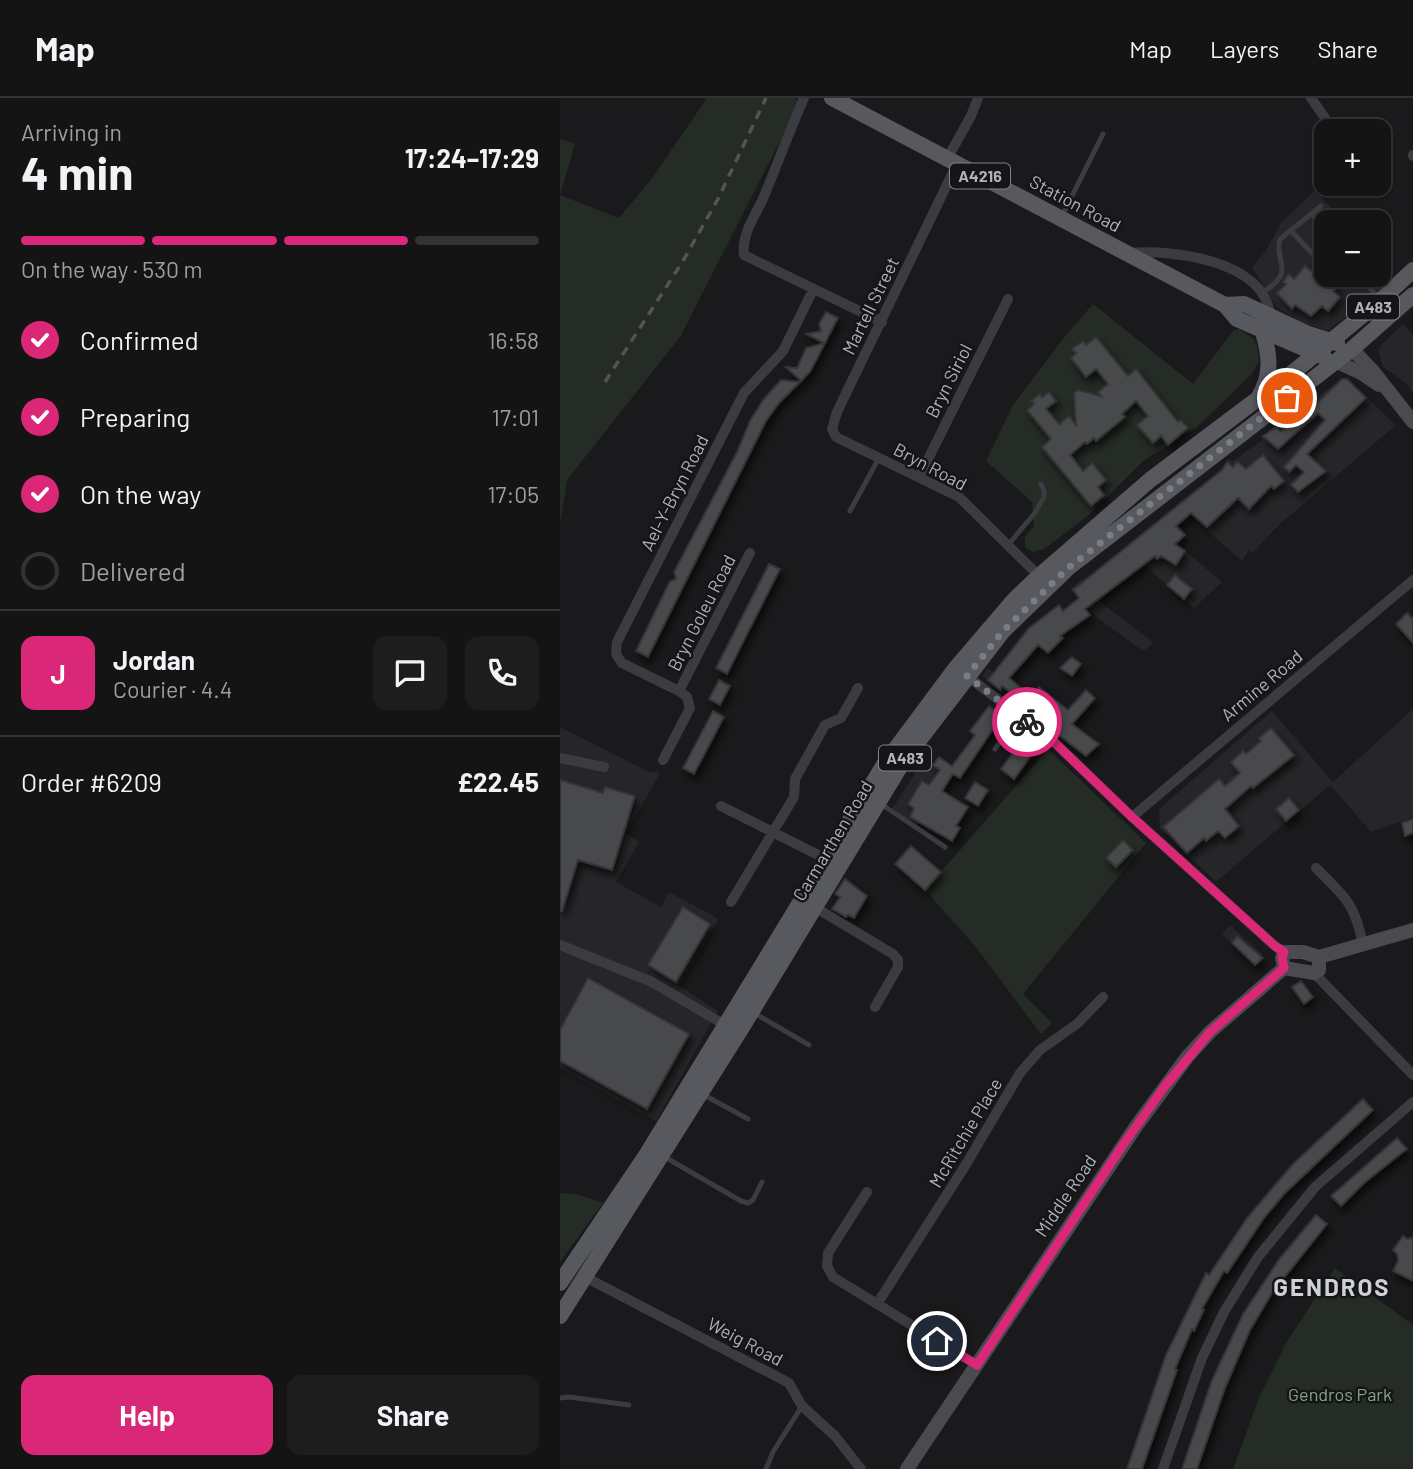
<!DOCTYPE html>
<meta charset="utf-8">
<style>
:root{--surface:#141415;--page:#1d1d1e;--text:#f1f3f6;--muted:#9d9ea0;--line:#333334;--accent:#db2777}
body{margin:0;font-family:Barlow,sans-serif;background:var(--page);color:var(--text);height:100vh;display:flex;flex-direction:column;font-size:26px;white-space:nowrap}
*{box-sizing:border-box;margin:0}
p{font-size:23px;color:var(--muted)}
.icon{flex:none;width:38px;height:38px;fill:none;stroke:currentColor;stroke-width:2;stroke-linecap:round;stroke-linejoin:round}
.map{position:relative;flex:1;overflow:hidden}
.sheet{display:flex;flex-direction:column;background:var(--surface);width:560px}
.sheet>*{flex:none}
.controls{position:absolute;left:754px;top:21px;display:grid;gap:14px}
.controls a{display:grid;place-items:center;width:77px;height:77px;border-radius:14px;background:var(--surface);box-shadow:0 2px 5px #0004,0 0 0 2px var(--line);font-size:35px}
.pin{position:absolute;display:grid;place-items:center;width:60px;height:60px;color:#fff;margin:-30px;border:4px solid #fff;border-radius:50%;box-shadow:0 2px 7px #0007}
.courier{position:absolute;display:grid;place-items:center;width:70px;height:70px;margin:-35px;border:5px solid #db2777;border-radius:50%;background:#fff;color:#222;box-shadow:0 2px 9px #0007}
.overview em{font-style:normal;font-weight:700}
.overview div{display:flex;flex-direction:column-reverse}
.overview{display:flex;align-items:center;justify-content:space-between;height:119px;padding:0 21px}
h1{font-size:46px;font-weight:700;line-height:52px}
.bar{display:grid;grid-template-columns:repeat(4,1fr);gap:10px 7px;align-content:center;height:84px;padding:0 21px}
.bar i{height:9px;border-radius:5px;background:var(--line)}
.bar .active{background:var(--accent)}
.bar p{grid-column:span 4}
.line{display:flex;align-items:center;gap:18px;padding:0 21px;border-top:2px solid var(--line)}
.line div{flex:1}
.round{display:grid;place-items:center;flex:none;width:74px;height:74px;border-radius:14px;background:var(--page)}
ol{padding:0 21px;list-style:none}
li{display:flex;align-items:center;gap:21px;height:77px}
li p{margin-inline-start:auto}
li .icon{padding:7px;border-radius:50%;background:var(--accent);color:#fff;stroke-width:4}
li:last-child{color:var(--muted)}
li i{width:38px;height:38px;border:4px solid var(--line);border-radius:50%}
.action{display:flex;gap:14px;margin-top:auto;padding:14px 21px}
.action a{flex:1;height:80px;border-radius:14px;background:var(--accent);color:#fff;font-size:28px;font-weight:700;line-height:80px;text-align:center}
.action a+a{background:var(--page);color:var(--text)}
header{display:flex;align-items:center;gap:42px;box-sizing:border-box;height:98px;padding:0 35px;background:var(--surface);border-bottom:2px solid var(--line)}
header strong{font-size:33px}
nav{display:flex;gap:38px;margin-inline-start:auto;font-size:24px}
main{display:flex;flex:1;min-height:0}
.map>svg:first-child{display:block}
</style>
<header>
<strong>Map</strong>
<nav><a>Map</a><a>Layers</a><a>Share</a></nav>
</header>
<main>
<section class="sheet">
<div class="overview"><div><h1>4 min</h1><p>Arriving in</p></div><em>17:24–17:29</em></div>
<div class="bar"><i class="active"></i><i class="active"></i><i class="active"></i><i></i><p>On the way · 530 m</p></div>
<ol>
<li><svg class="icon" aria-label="check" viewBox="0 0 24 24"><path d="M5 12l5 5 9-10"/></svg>Confirmed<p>16:58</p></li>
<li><svg class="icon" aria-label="check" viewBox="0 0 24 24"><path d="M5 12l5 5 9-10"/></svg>Preparing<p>17:01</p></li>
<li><svg class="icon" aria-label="check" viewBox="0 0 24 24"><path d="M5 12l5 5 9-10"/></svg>On the way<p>17:05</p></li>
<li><i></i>Delivered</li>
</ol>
<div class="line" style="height:126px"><b class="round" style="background:var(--accent);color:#fff">J</b><div><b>Jordan</b><p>Courier · 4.4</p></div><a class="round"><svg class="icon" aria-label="chat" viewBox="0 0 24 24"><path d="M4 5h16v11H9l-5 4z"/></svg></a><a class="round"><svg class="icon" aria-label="phone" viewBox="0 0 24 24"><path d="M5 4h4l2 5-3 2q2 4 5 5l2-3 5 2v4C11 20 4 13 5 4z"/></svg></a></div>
<div class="line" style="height:91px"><div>Order #6209</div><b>£22.45</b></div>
<div class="action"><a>Help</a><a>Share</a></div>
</section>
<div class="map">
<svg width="853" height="1371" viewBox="0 0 853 1371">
<defs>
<filter id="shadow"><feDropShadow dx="3.5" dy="6" stdDeviation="3.5" flood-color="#0009"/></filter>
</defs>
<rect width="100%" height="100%" fill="#1a1a1c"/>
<path fill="#262629" d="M755,92L783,124H766V177H819V166L833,182L768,233L738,223L716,208L692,169L705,154L721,125Z
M843,226L853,237V295L847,286L823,269L818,253L821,247Z
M782,281H787L836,327L720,426L692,455L689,452L682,463L617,406L661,372L669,361L673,363L702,342L701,340Z
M593,426L662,484L634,510L564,450Z
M523,481L544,507L594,545L583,553L534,517L510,491Z
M428,570L490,621L485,627L422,578Z
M853,611V719L811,734L770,687L656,784L600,731L599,711L712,613L773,684Z
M0,629L87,673L100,675L66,735L79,744L56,784L101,809L109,794L159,821L119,888L158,913L96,1023L0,970Z
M364,662L388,678L355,731L330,714Z
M670,827L702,855L701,862L695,867L662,836Z"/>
<path fill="#242c25" d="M147,0H234L240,4L120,239L7,382L0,426V41L15,46L0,97L59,120L93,79Z
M533,206L633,286L673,233L679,231L694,241L698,250L699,263L691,277L637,329L583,363L529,417L484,451L473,454L465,449V439L474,428L472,404L426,363L453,307L506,237Z
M488,651L586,745L463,896L492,925L481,936L415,848L365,792Z
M0,1095L16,1096L43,1105L0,1164Z
M775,1170L853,1227V1371H673L699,1300L726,1245Z"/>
<path fill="#47484c" stroke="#343438" stroke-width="2" filter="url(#shadow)" d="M745,168L751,173L754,169L777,189L773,193L780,199L768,213L762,208L751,218L735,207L732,211L717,195L726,186L723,184L729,176L734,181Z
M266,214L278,220L250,274L241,283L226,269L237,270L246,250L264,245L246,236L261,233L259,226Z
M536,239L568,278L576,271L618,324L621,322L628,330L608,347L601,338L593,345L577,327L588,318L576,303L562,316L565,319L536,343L534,340L527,346L525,344L510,357L523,373L532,365L546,382L538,389L544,397L531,408L482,349L491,341L467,312L474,306L471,303L480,296L482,299L489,294L496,303L486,311L499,326L509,318L516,327L514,295L518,292L541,298L538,294L548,286L536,271L526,279L511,260L516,255L512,251L523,243L526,247Z
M782,281H787L806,300L747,356L766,373L738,394L731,387L744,374L736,367L729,374L724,369L765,322L758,315L718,351L703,338L716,329L721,333L746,309L750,312Z
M221,282L240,284L220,304L206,323L88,559L76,553L110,483L116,481L114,474L177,354L190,323L203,302Z
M703,357L724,383L714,391L711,388L689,411L678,400L647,429L631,415L616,428L625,437L615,446L625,453L616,467L601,458L597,461L595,458L525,511L530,517L500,538L503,540L488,555L478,547L449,580L460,589L453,596L442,588L440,592L428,582L469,530L499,507L503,513L519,500L513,492L662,372L667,364L673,369L677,364L686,371Z
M209,466L220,471L167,576L156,570Z
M615,477L632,491L624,501L607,487Z
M847,515L853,521V545L836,526Z
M512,559L521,566L512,578L500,570Z
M159,582L170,588L160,607L149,601Z
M479,589L508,612L526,592L535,600L512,626L539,646L526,658L487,628L493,621L468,601Z
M429,608L442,618L400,680L393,676L382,693L408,709L396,728L400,730L392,743L350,719L354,710L348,706L362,683L369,687L380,672L373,667L379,659L392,668L415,637L410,633Z
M153,613L164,619L134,676L123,670Z
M711,630L734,657L693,690L691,688L665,711L679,728L665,740L658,733L646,743L644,740L627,755L603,729L659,681L665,688L680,675L671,664L683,653L686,656L701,643L699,640Z
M467,636L478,645V648L454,681L441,671Z
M0,682L43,695L45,689L75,698L52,772L18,762L2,813H0Z
M415,684L428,692L418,708L405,700Z
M729,700L739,712L726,723L716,711Z
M853,721V735L845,738L842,725Z
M563,742L573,752L556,769L546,760Z
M351,748L381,774L365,792L335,766Z
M285,781L307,798L294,820L288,817L286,819L272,811L280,799L275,796Z
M123,809L150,826L116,884L88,867Z
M677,838L703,860L695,867L672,845Z
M28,880L129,936L87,1011L0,963V932Z
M741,883L753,899L744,906L732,889Z
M803,1001L813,1012L725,1095L704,1120L667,1175L664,1173L642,1211L644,1212L634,1233L632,1231L615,1271L617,1272L582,1371H567L606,1257L646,1175L649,1177L687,1120L733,1066Z
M837,1040L847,1051L804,1085L781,1108L771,1098Z
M756,1117L767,1126L712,1195L690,1232L665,1290L637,1371H622L652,1282L683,1216L720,1160Z
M843,1138L847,1141L853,1140V1183L833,1173L838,1163L837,1156L833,1152Z"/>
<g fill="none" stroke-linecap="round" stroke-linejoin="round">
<path stroke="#3b3c41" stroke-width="5" d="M752,116L763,129
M502,118L543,36
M731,133L766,170
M773,177L786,189L798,177L820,201
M703,194C738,172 713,164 720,141L761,108
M290,413L319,360
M448,447L474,416L484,399V393L481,386
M435,651L460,618
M321,706L385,749
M194,915L249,947
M144,997L188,1021
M103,1058L181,1103L188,1105L193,1102L202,1084
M0,1300L9,1299L69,1307
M206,1371L213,1354L242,1308"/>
<path stroke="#3b3c41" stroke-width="10" d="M244,0C230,32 218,64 205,96C197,116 181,135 184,157L322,224
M751,0L765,20
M853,57V58
M387,61L411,18L418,0
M397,66L277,314L272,331L276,339L399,399L479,478
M570,155C613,151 705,163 710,217
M359,379L448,201
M407,578L494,644L572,719L715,848L724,854
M119,593L62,565L56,556L57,544L184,295L223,253L253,192
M0,660L44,669
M103,662L130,610L127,599L119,593L190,455
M161,708L266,761
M572,719L853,482
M756,770C785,799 794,804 803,846
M171,804L234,699L235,681L265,627L281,620L298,590
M256,810L333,856L338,862V869L315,909
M0,847L92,884L165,927
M754,875L853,977
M307,1094L268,1155L267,1168L273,1179L417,1267
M25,1179L229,1285L242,1308L275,1338L301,1371
M317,1206L405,1068L460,975L480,952L518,925L543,899
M603,1371L642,1260L664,1214L698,1159L755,1089L853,1004"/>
<path stroke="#494b50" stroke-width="14" d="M792,251L813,273L853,324
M775,263L801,275L819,287
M759,859L853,832
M724,870L722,860L724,854H743L759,859
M724,870L754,875L759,872V859
M347,1371L577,1027L628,958L650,934L724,870"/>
<path stroke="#57595f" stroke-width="16" d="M272,0L665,207L677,221L764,259
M665,207L684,206L748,236L777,245
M699,299C712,277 710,258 703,234
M0,1185L87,1056L325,665L395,571L454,502L479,478L590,382L736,272L821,202L853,172
M0,1218L181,931L344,662L443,533L508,470L792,251L853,197"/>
<path stroke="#525459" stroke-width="3.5" stroke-dasharray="9 7" stroke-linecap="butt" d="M45,284L123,163L158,101L206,0"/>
</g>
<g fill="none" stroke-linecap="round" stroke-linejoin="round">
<path stroke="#7a7d83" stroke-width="7" stroke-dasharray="0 12.6" d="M467,624L407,578L443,533L508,470L727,300"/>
<path stroke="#db2777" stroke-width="9" d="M377,1243L417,1267L563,1047L605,988L650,934L724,870L722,860L724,854L715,848L572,719L494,644L467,624"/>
</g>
<g text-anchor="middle" stroke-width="5" stroke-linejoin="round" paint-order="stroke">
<g fill="#151517" stroke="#808389" stroke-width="2">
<rect x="390" y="65.5" width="60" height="25" rx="5"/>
<rect x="787" y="196.5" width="52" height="25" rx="5"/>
<rect x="319" y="647.5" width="52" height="25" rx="5"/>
</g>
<g font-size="16" font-weight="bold" fill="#aeb2ba">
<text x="420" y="84">A4216</text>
<text x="813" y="215">A483</text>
<text x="345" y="666">A483</text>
</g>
<g font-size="18" fill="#aeb2ba" stroke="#151517">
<text transform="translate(515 106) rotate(28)" y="6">Station Road</text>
<text transform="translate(311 208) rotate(-64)" y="6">Martell Street</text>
<text transform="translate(389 283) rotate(-63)" y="6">Bryn Siriol</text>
<text transform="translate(370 369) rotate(28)" y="6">Bryn Road</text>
<text transform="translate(115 395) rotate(-63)" y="6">Ael-Y-Bryn Road</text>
<text transform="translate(142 515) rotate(-63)" y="6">Bryn Goleu Road</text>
<text transform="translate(702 588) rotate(-40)" y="6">Armine Road</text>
<text transform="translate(273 743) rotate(-59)" y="6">Carmarthen Road</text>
<text transform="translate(406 1035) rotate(-59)" y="6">McRitchie Place</text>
<text transform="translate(506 1098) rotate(-56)" y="6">Middle Road</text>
<text transform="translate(185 1244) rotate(28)" y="6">Weig Road</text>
</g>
<g font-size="18" fill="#86a388" stroke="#151517">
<text x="780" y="1303">Gendros Park</text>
</g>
<g font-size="24" font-weight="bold" letter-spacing="2" fill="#ced1d7" stroke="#151517">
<text x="772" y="1198">GENDROS</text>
</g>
</g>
</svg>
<div class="controls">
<a>+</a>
<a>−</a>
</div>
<div class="pin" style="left:727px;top:300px;background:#ea580c"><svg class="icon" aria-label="bag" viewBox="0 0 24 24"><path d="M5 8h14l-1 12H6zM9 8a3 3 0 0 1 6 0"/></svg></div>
<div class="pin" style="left:377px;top:1243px;background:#1f2937"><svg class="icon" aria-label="home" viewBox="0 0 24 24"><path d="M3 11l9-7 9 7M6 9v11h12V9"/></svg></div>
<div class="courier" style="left:467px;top:624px"><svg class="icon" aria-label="bike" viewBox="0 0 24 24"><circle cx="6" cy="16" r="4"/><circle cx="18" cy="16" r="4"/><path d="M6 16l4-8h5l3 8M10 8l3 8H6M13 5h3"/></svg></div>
</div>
</main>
